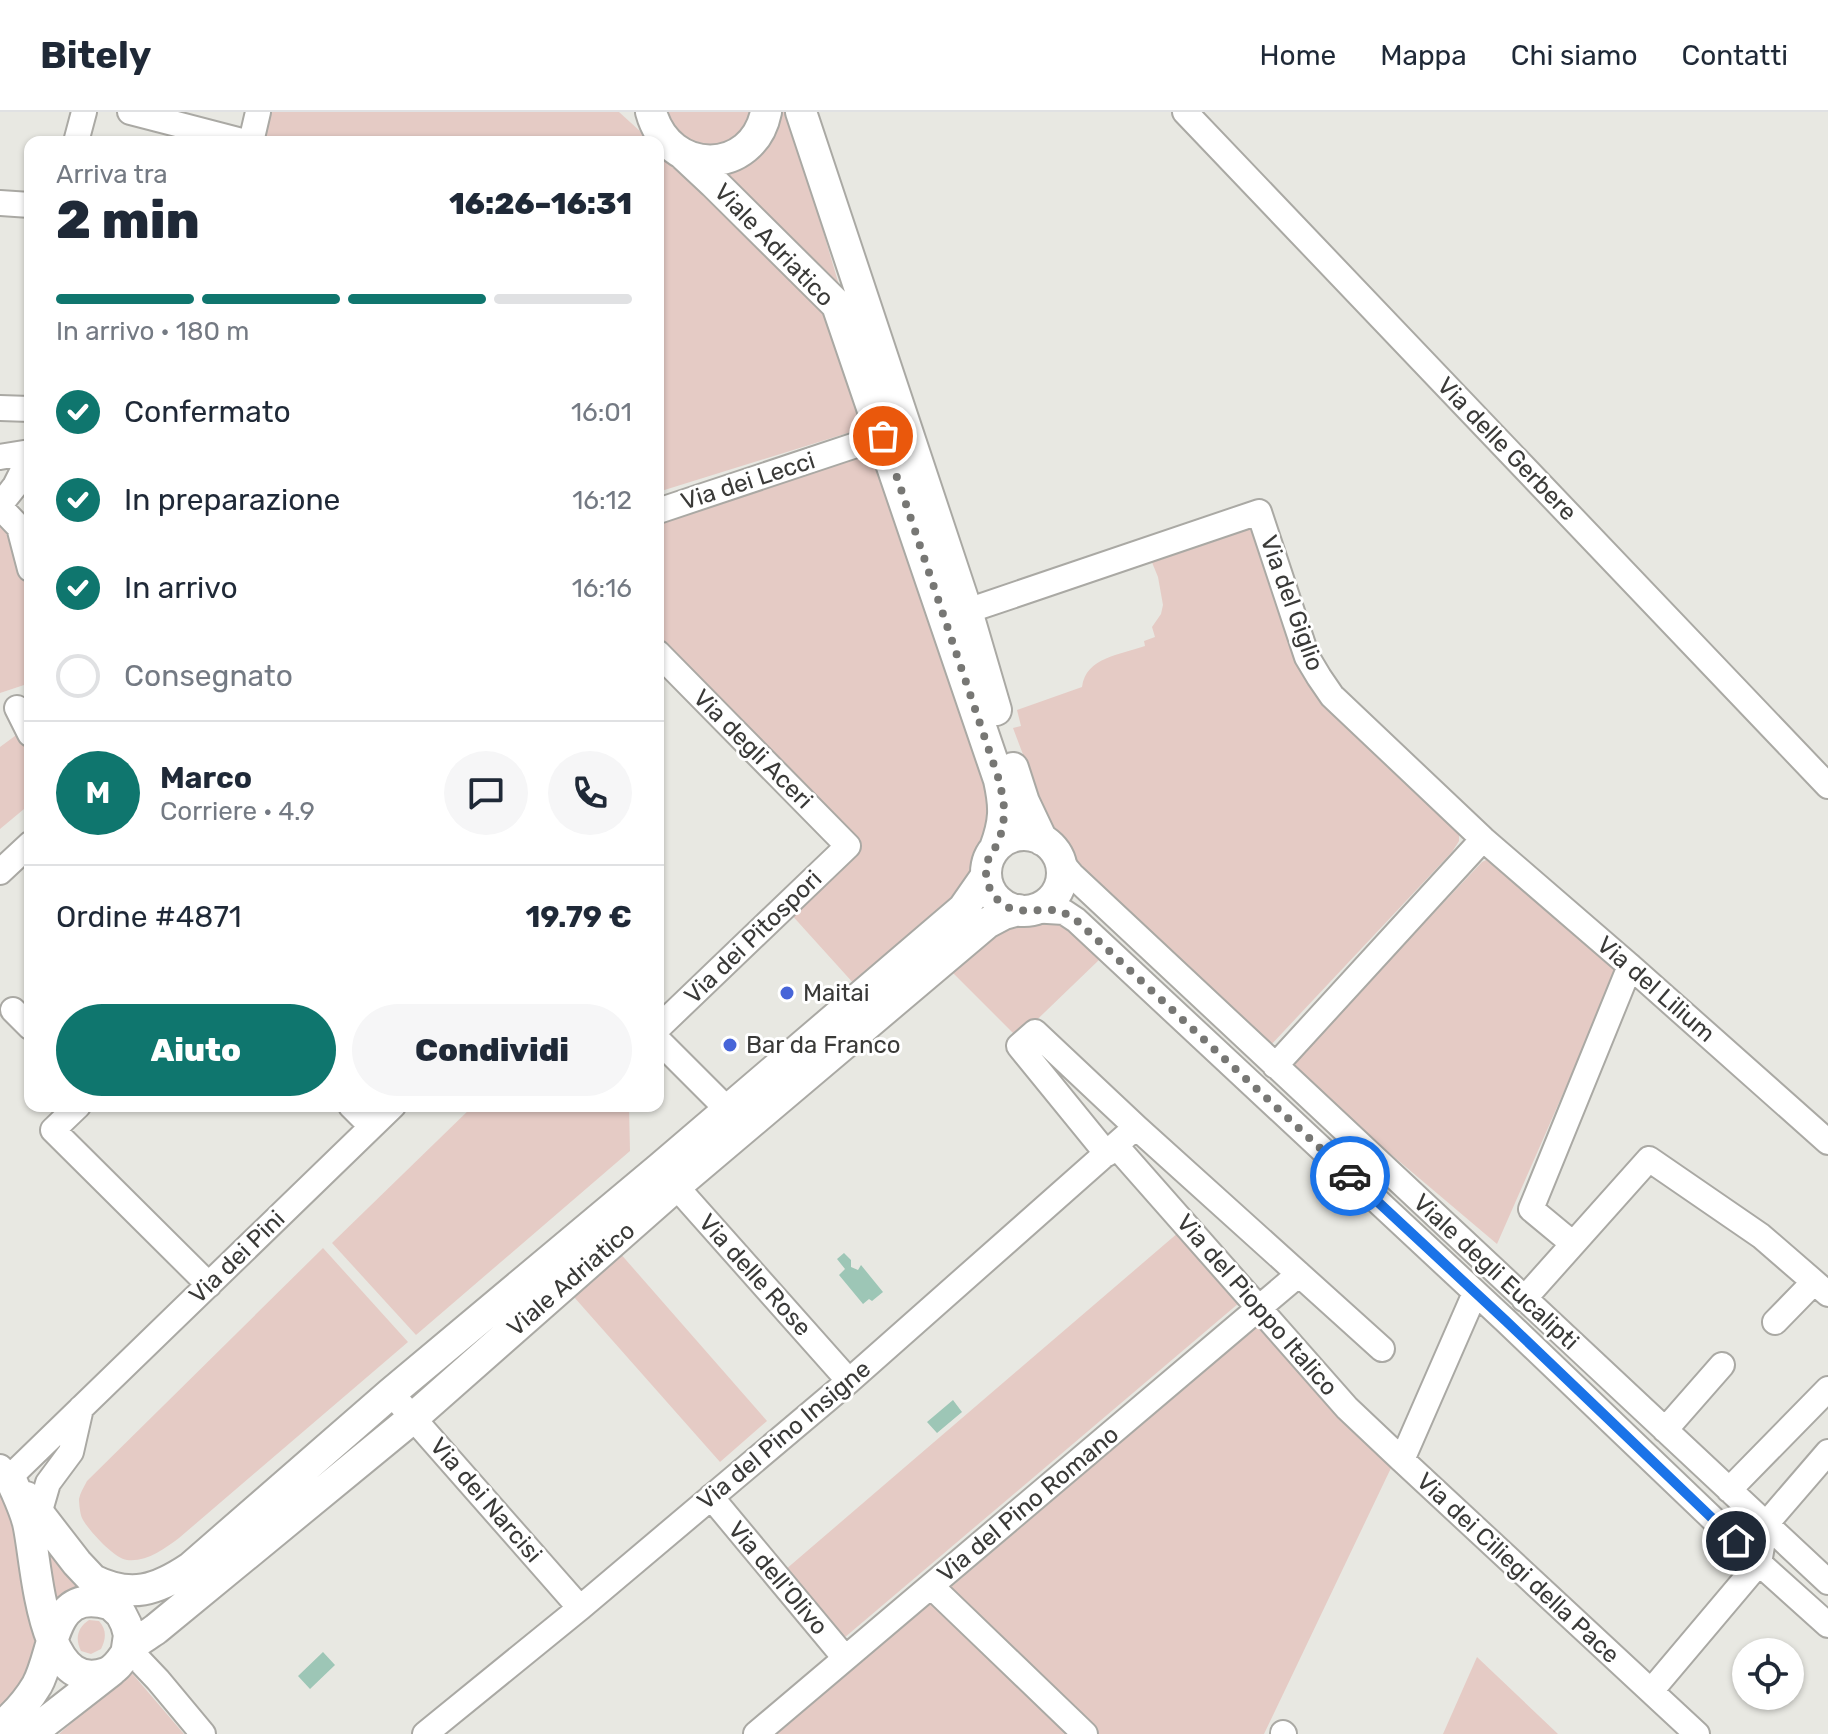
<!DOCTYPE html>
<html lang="it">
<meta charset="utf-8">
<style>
:root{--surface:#fff;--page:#f6f6f7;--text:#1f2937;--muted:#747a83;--line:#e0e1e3;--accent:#0f766e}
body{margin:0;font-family:Rubik,sans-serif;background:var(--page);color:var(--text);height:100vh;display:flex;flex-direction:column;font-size:30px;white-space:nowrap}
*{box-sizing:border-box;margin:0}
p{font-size:26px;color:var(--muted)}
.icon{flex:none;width:44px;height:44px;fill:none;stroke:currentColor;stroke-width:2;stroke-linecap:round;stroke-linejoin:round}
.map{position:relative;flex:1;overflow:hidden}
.details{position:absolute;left:24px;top:24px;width:640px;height:976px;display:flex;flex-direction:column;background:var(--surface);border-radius:16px;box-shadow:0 2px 6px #0004}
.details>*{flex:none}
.fabs{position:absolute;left:1732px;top:1526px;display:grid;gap:16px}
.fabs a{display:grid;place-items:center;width:72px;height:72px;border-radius:50%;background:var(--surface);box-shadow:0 2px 6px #0004;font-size:40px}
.pin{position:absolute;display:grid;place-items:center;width:68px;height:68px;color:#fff;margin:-34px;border:4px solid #fff;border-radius:50%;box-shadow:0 2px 8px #0007}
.courier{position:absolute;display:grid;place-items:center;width:80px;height:80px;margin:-40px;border:6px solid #1a73e8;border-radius:50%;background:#fff;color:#222;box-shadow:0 2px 10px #0007}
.head em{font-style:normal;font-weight:800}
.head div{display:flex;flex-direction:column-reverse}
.head{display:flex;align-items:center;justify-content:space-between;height:136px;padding:0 32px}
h1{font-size:52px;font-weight:800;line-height:60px}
.bar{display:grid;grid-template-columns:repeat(4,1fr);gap:12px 8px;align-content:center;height:96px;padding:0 32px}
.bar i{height:10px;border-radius:6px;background:var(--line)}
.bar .on{background:var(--accent)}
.bar p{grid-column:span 4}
.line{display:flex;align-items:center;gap:20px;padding:0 32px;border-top:2px solid var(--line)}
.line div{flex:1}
.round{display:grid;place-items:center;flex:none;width:84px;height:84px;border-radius:42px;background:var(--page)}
ol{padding:0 32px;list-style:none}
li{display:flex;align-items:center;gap:24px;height:88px}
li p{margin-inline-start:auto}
li .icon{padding:8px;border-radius:50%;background:var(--accent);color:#fff;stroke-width:4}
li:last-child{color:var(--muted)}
li i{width:44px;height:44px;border:4px solid var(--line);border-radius:50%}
.action{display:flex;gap:16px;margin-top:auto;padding:16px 32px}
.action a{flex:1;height:92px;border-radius:48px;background:var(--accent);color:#fff;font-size:32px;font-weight:800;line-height:92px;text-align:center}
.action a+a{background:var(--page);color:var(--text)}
header{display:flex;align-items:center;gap:48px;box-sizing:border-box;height:112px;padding:0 40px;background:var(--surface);border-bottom:2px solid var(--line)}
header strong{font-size:38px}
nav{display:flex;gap:44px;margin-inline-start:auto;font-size:28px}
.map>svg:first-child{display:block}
</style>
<header>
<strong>Bitely</strong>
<nav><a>Home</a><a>Mappa</a><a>Chi siamo</a><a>Contatti</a></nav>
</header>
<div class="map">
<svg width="1828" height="1622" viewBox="0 0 1828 1622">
<rect width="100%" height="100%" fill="#e8e8e2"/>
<path fill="#e5cbc5" d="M267,0H619L652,30H260Z
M664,0H755L734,31L705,37L678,25Z
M775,0H788L844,190L722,58Z
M658,36L825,196L867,315L658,380Z
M873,338L988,674L990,710L986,739L961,785L855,873L789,800L860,732L658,525V408Z
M0,409L11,416L30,490V571L0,581Z
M1248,417L1252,419L1255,425L1295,541L1459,720V729L1452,740L1269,935L1084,760L1055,721L1044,698L1013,616L1021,614L1017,598L1082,575C1086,545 1120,543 1145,534L1144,529L1155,525L1152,515L1161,502L1163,493L1158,465L1151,448Z
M19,621L30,644V692L0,717V635Z
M1490,746L1619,854L1497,1132L1296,962L1292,955L1295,948L1482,750Z
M1022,806L1063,810L1100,847L1018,926L950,858L984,825Z
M473,994H629L630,1039L416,1223L332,1131Z
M1179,1120L1239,1191L844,1526L785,1458Z
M323,1136L408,1230L179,1426C164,1437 147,1450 127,1448C115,1447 87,1417 82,1406C80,1402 79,1391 79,1387C80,1381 84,1375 87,1369Z
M619,1140L767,1309L720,1350L574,1185Z
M1258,1214L1391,1356L1264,1622H1099L950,1476Z
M0,1371L7,1381L37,1517L38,1551L0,1607Z
M41,1417L81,1473L56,1495Z
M930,1487L1066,1622H774Z
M89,1508L99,1509C107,1518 106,1527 101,1537L91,1542L81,1539C75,1527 77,1516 89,1508Z
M1477,1545L1558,1622H1443Z
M130,1559L184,1622H59Z"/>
<path fill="#9dc6b6" d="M844,1141L851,1148V1155L858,1158L861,1153L883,1180L872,1189L869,1187L863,1192L839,1163L845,1157L837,1147Z
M953,1288L962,1300L937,1321L927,1310Z
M323,1540L335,1553L310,1577L298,1564Z"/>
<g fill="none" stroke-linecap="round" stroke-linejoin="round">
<defs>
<path id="minor" d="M130,0L246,30
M1185,0L1828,674
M76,30L84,0
M251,30L258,0
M0,91L30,93
M0,296L30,297
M0,345L30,340
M0,393L15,374L30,344
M0,395L19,415L30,457
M658,399L883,324
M967,499L1259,400L1307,545L1319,565L1332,584L1483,727L1630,854L1828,1030
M658,541L848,734L658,916
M17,596L30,622
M1061,750L1072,763L1828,1470
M0,760L30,732
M1031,798L1064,800L1076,808L1506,1209L1759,1451L1828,1513
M13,898L30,915
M658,928L728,998
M1275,954L1483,727
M78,994L53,1018L209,1173
M351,994L371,1014
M1116,1034L1347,1296L1402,1348
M1107,1042L1019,934L1035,920L1136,1015L1382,1237
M665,1062L849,1269
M1572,1131L1531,1097L1630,854
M1475,1181L1402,1348L1697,1622
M1524,1187L1649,1047L1761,1124L1828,1182
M1775,1210L1814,1170
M391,1281L580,1496
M1665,1318L1722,1253
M0,1355L10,1365L393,994
M1729,1378L1828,1277
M711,1385L845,1546
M39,1402L48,1371L71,1340L81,1296
M931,1474L1085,1622
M126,1543L139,1548L158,1568L203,1622
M1651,1579L1759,1451L1766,1412L1828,1340
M1283,1621L1284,1622
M425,1622L580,1496L849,1269L1136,1015
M756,1622L1299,1162"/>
<path id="tertiary" d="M651,0C669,65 753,64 766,0
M801,0L967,499L996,598
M683,42L714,71L837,193L999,668C1005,695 1005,709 995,736
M1013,656L1024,690L1042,728
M986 761a38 38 0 1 1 76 0a38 38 0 1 1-76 0Z
M10,1365C16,1380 24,1395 28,1411C37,1448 40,1585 106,1561C119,1556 122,1545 131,1535C138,1528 148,1523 156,1517L414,1305L676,1074L987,811L1004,802L1019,798
M26,1385L77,1451L93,1468L105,1487L121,1502L126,1512L129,1523L126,1543
M93,1468C131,1487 157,1478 190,1456L391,1281L660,1056L963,797L986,764
M0,1616C15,1603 27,1590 37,1573C56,1538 50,1475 109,1492
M30,1622L111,1559"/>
</defs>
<use href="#minor" stroke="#aaa9a4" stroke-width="28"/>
<use href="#tertiary" stroke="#aaa9a4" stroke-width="34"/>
<use href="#minor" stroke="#fff" stroke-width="24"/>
<use href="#tertiary" stroke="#fff" stroke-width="30"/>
</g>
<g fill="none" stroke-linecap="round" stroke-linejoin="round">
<path stroke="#777774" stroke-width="8" stroke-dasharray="0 14.4" d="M883,324L999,668C1002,682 1006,696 1003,711C1002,718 1000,728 996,734C993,740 989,744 987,751C983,767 991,785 1005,794C1020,802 1038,797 1054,798C1063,799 1069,804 1076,808L1350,1064"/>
<path stroke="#1a73e8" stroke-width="10" d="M1350,1064L1506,1209L1736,1429"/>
</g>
<g fill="#4765d8" stroke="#fff" stroke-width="3">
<circle cx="787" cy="881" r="8"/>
<circle cx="730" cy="933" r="8"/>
</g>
<g text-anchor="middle" stroke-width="6" stroke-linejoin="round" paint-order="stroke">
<g font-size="24" fill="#3a3a38" stroke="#fff">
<text transform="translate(774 133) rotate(46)" y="8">Viale Adriatico</text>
<text transform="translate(1507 337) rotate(46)" y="8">Via delle Gerbere</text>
<text transform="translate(748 369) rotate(-18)" y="8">Via dei Lecci</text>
<text transform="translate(1292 491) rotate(70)" y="8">Via del Giglio</text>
<text transform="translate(753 637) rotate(45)" y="8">Via degli Aceri</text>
<text transform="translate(753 825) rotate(-44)" y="8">Via dei Pitospori</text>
<text transform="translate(1656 877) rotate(41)" y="8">Via del Lilium</text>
<text transform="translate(237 1145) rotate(-44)" y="8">Via dei Pini</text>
<text transform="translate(1496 1160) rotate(43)" y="8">Viale degli Eucalipti</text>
<text transform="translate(755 1163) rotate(48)" y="8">Via delle Rose</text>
<text transform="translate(571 1167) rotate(-41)" y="8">Viale Adriatico</text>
<text transform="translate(1257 1193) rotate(49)" y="8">Via del Pioppo Italico</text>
<text transform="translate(784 1323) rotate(-40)" y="8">Via del Pino Insigne</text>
<text transform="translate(486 1388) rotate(49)" y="8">Via dei Narcisi</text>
<text transform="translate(1028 1392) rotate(-40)" y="8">Via del Pino Romano</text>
<text transform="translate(1518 1456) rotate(43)" y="8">Via dei Ciliegi della Pace</text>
<text transform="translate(778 1466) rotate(50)" y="8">Via dell'Olivo</text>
</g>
<g font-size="24" fill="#3a3a38" stroke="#fff" text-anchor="start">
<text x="803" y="889">Maitai</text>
<text x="746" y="941">Bar da Franco</text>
</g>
</g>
</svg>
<div class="fabs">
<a><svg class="icon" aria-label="locate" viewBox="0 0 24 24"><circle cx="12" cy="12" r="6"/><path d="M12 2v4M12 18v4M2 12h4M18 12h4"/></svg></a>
</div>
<div class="pin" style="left:883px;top:324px;background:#ea580c"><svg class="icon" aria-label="bag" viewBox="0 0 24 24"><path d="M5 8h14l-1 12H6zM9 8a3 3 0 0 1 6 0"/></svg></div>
<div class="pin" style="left:1736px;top:1429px;background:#1f2937"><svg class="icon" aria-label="home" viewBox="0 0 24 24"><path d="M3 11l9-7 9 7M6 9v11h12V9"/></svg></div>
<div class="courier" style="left:1350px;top:1064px"><svg class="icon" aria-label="car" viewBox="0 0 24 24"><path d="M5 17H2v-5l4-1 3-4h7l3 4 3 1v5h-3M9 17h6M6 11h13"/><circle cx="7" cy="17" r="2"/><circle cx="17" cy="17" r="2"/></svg></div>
<section class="details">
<div class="head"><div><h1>2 min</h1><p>Arriva tra</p></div><em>16:26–16:31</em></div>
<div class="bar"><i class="on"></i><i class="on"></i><i class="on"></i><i></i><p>In arrivo · 180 m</p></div>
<ol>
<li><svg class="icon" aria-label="check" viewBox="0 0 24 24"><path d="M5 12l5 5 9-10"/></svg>Confermato<p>16:01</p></li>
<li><svg class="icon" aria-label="check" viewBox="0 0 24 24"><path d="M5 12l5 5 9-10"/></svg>In preparazione<p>16:12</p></li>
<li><svg class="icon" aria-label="check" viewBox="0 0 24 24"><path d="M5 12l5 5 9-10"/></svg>In arrivo<p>16:16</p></li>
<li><i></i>Consegnato</li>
</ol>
<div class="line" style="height:144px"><b class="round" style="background:var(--accent);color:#fff">M</b><div><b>Marco</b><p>Corriere · 4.9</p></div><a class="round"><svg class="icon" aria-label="chat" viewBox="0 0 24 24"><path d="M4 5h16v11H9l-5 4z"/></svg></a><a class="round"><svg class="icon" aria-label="phone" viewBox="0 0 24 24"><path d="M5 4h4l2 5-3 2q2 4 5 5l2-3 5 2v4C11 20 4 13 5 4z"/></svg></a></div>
<div class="line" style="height:104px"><div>Ordine #4871</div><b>19.79 €</b></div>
<div class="action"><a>Aiuto</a><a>Condividi</a></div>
</section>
</div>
